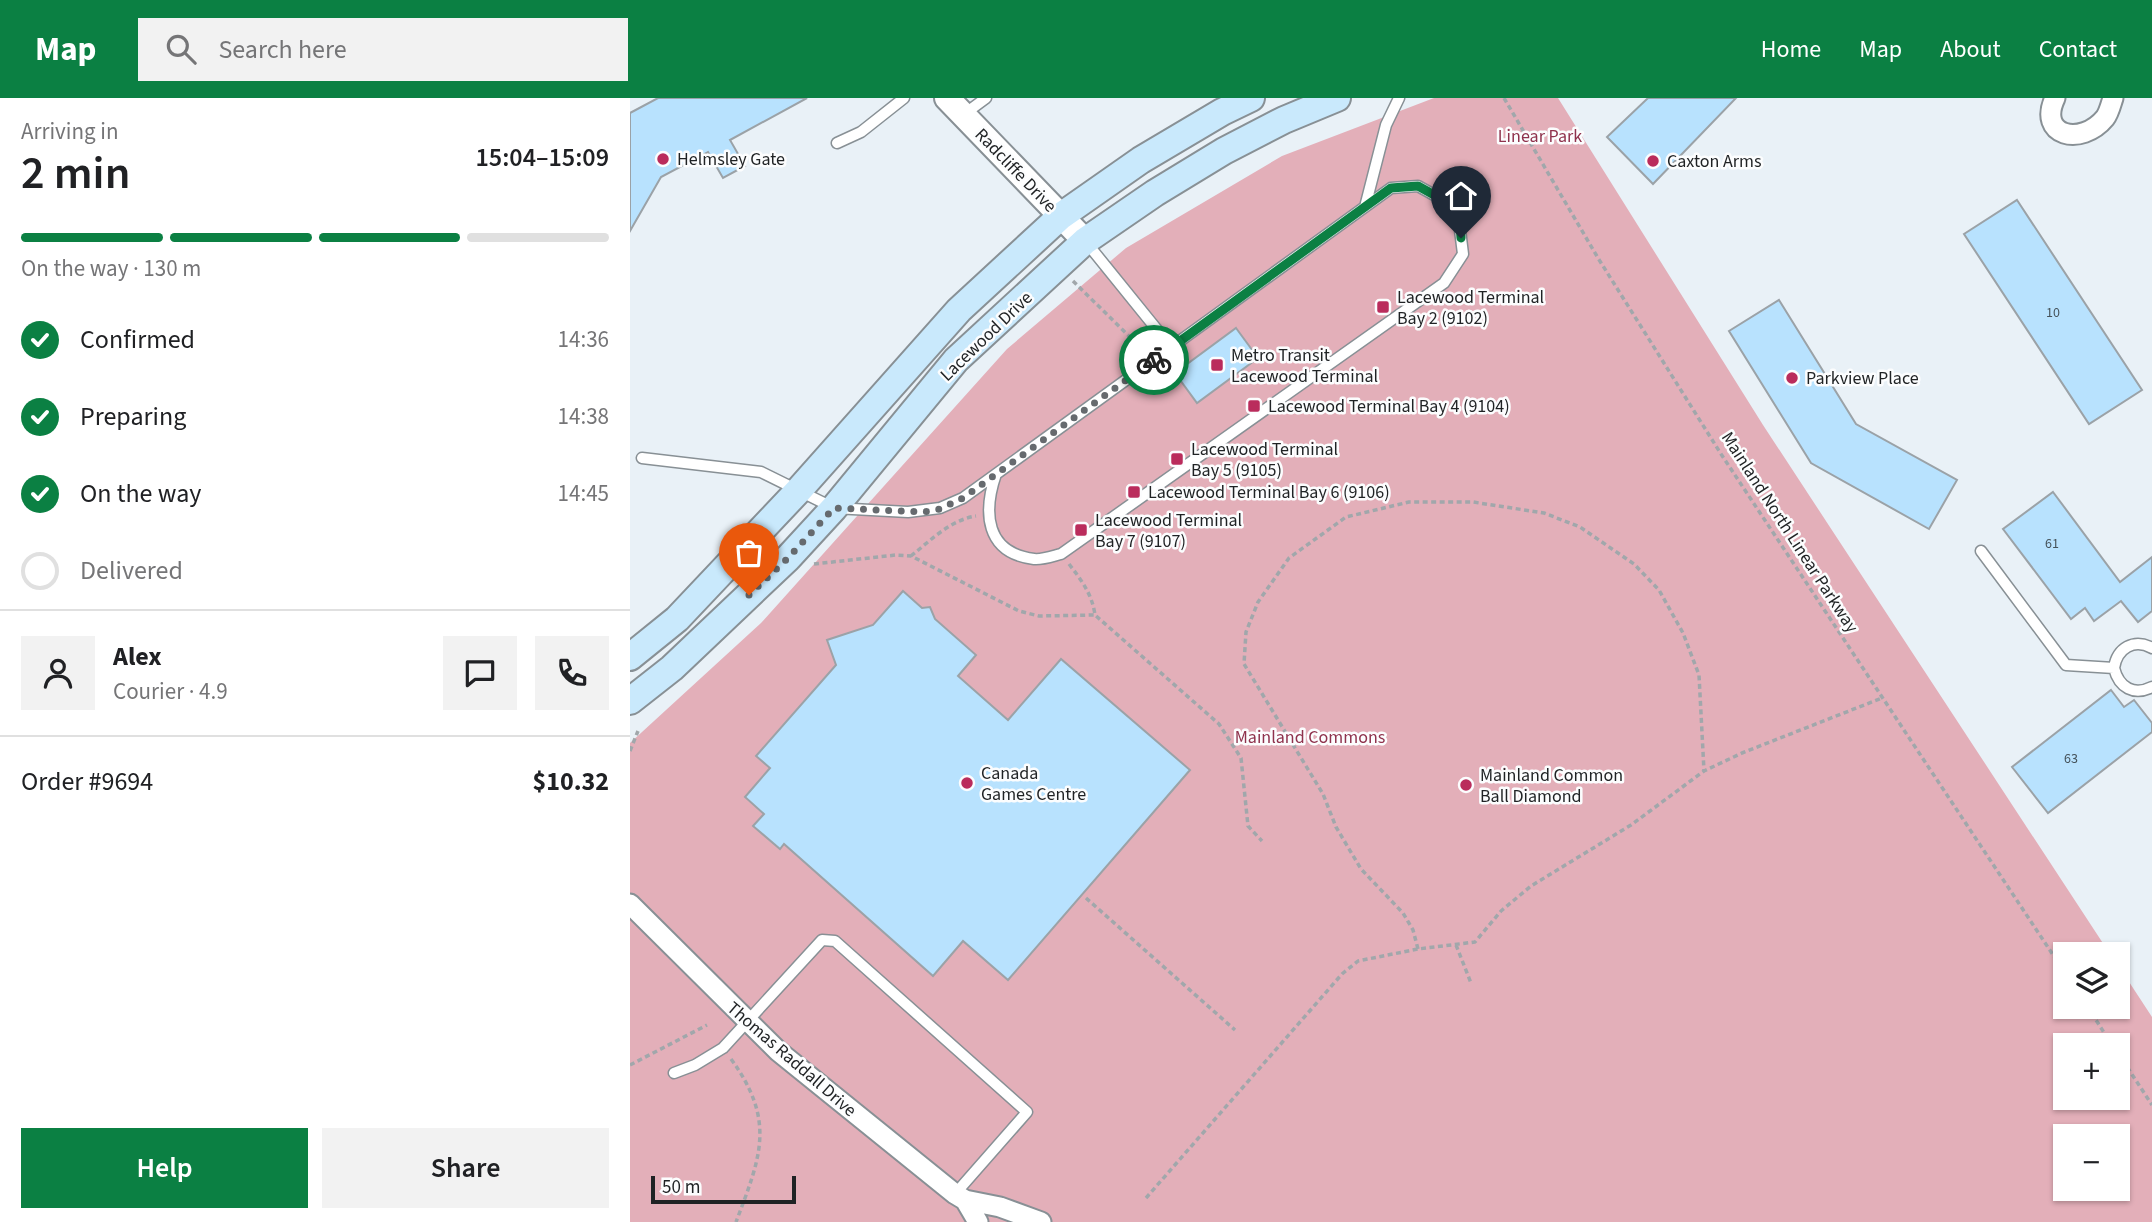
<!DOCTYPE html>
<meta charset="utf-8">
<style>
:root{--surface:#fff;--page:#f2f2f2;--text:#202124;--muted:#757577;--line:#e0e0e0;--accent:#0b8043}
body{margin:0;font-family:"Source Sans 3",sans-serif;background:var(--page);color:var(--text);height:100vh;display:flex;flex-direction:column;font-size:26px;white-space:nowrap}
*{box-sizing:border-box;margin:0}
p{font-size:23px;color:var(--muted)}
.icon{flex:none;width:38px;height:38px;fill:none;stroke:currentColor;stroke-width:2;stroke-linecap:round;stroke-linejoin:round}
.map{position:relative;flex:1;overflow:hidden}
.drawer{display:flex;flex-direction:column;background:var(--surface);width:630px}
.drawer>*{flex:none}
.buttons{position:absolute;left:1423px;top:844px;display:grid;gap:14px}
.buttons a{display:grid;place-items:center;width:77px;height:77px;border-radius:0px;background:var(--surface);box-shadow:0 2px 5px #0004;font-size:35px}
.scale{position:absolute;left:21px;bottom:18px;width:145px;box-sizing:border-box;padding-left:7px;border:4px solid #1f2224;border-top:0;font-size:19px;line-height:24px;white-space:nowrap;color:#1f2224;-webkit-text-stroke:5px #fcfdfe;paint-order:stroke}
.pin{position:absolute;display:grid;place-items:center;width:60px;height:60px;color:#fff;margin:-72px -30px;border-radius:50% 50% 50% 0;rotate:-45deg;box-shadow:0 0 7px #0007}
.pin .icon{rotate:45deg}
.courier{position:absolute;display:grid;place-items:center;width:70px;height:70px;margin:-35px;border:5px solid #0b8043;border-radius:50%;background:#fff;color:#222;box-shadow:0 2px 9px #0007}
.overview em{font-style:normal;font-weight:600}
.overview div{display:flex;flex-direction:column-reverse}
.overview{display:flex;align-items:center;justify-content:space-between;height:119px;padding:0 21px}
h1{font-size:46px;font-weight:600;line-height:52px}
.bar{display:grid;grid-template-columns:repeat(4,1fr);gap:10px 7px;align-content:center;height:84px;padding:0 21px}
.bar i{height:9px;border-radius:5px;background:var(--line)}
.bar .selected{background:var(--accent)}
.bar p{grid-column:span 4}
.line{display:flex;align-items:center;gap:18px;padding:0 21px;border-top:2px solid var(--line)}
.line div{flex:1}
.round{display:grid;place-items:center;flex:none;width:74px;height:74px;border-radius:0px;background:var(--page)}
ol{padding:0 21px;list-style:none}
li{display:flex;align-items:center;gap:21px;height:77px}
li p{margin-inline-start:auto}
li .icon{padding:7px;border-radius:50%;background:var(--accent);color:#fff;stroke-width:4}
li:last-child{color:var(--muted)}
li i{width:38px;height:38px;border:4px solid var(--line);border-radius:50%}
.primary-button{display:flex;gap:14px;margin-top:auto;padding:14px 21px}
.primary-button a{flex:1;height:80px;border-radius:0px;background:var(--accent);color:#fff;font-size:28px;font-weight:600;line-height:80px;text-align:center}
.primary-button a+a{background:var(--page);color:var(--text)}
header{display:flex;align-items:center;gap:42px;box-sizing:border-box;height:98px;padding:0 35px;background:var(--accent);color:#fff}
header strong{font-size:33px}
nav{display:flex;gap:38px;margin-inline-start:auto;font-size:24px}
.search{width:490px;height:63px;background:var(--page);display:flex;align-items:center;gap:18px;box-sizing:border-box;padding:0 24px;border-radius:0px;color:var(--muted);font-size:26px}
main{display:flex;flex:1;min-height:0}
.map>svg:first-child{display:block}
</style>
<header>
<strong>Map</strong>
<div class="search"><svg class="icon" aria-label="search" viewBox="0 0 24 24"><circle cx="10" cy="10" r="6"/><path d="M15 15l6 6"/></svg>Search here</div>
<nav><a>Home</a><a>Map</a><a>About</a><a>Contact</a></nav>
</header>
<main>
<section class="drawer">
<div class="overview"><div><h1>2 min</h1><p>Arriving in</p></div><em>15:04–15:09</em></div>
<div class="bar"><i class="selected"></i><i class="selected"></i><i class="selected"></i><i></i><p>On the way · 130 m</p></div>
<ol>
<li><svg class="icon" aria-label="check" viewBox="0 0 24 24"><path d="M5 12l5 5 9-10"/></svg>Confirmed<p>14:36</p></li>
<li><svg class="icon" aria-label="check" viewBox="0 0 24 24"><path d="M5 12l5 5 9-10"/></svg>Preparing<p>14:38</p></li>
<li><svg class="icon" aria-label="check" viewBox="0 0 24 24"><path d="M5 12l5 5 9-10"/></svg>On the way<p>14:45</p></li>
<li><i></i>Delivered</li>
</ol>
<div class="line" style="height:126px"><a class="round"><svg class="icon" aria-label="person" viewBox="0 0 24 24"><circle cx="12" cy="8" r="4"/><path d="M4 21q1-7 8-7t8 7"/></svg></a><div><b>Alex</b><p>Courier · 4.9</p></div><a class="round"><svg class="icon" aria-label="chat" viewBox="0 0 24 24"><path d="M4 5h16v11H9l-5 4z"/></svg></a><a class="round"><svg class="icon" aria-label="phone" viewBox="0 0 24 24"><path d="M5 4h4l2 5-3 2q2 4 5 5l2-3 5 2v4C11 20 4 13 5 4z"/></svg></a></div>
<div class="line" style="height:91px"><div>Order #9694</div><b>$10.32</b></div>
<div class="primary-button"><a>Help</a><a>Share</a></div>
</section>
<div class="map">
<svg width="1522" height="1124" viewBox="0 0 1522 1124">
<rect width="100%" height="100%" fill="#e9f1f7"/>
<path fill="#e3afb9" fill-rule="evenodd" d="M804,0H928L1133,327L1480,856H1435V908H1488V867L1522,919V1124H0V645L131,525L377,251L496,150L652,58ZM1435,947H1488V999H1435ZM1435,1038H1488V1090H1435Z"/>
<path fill="#b8e2fe" stroke="#9ba2a7" stroke-width="2" d="M28,0H177L100,42L115,68L93,80L78,54L31,79L0,133V15Z
M1018,0H1106L1023,86L977,39Z
M1387,102L1512,292L1459,326L1334,136Z
M1149,202L1226,326L1327,382L1299,431L1181,365L1099,233Z
M606,230L628,260L567,305L545,275Z
M1423,394L1490,484L1522,459V513L1508,524L1491,503L1464,523L1455,510L1441,521L1373,431Z
M273,493L292,510L300,509L305,521L346,557L328,578L378,622L431,561L560,672L378,882L333,843L303,878L154,746L150,751L123,728L134,716L115,699L140,670L126,658L206,567L197,542L243,527Z
M1481,592L1494,609L1504,602L1522,625V634L1418,715L1382,669Z"/>
<g fill="none" stroke-linecap="round" stroke-linejoin="round">
<defs>
<path id="service" d="M333,17L356,0
M207,45L231,34L274,0
M735,109L756,27L769,0
M456,144L541,249
M12,360L131,374L204,410L278,414L310,410L333,400L761,90L788,88L815,103L829,124L833,156L814,185L431,456C423,458 412,462 404,461C355,455 353,414 366,376
M1351,453L1436,567L1484,570
M1522,550C1504,540 1487,550 1484,570C1489,590 1504,598 1522,589
M44,975L65,967L93,950L192,842L205,843L397,1014L325,1096"/>
<path id="minor" d="M1425,0C1407,38 1451,49 1475,20C1479,15 1481,6 1483,0
M0,806L148,953L325,1096L335,1102L370,1109L411,1124
M335,1102L348,1124"/>
<path id="tertiary" d="M317,0L455,143"/>
<path id="secondary" d="M0,559L47,521L168,393L329,212L431,118L511,62L592,14L621,0
M0,603L42,570L158,460L204,410L326,262L455,143L525,95L594,53L654,22L707,0"/>
</defs>
<use href="#service" stroke="#889095" stroke-width="13"/>
<use href="#minor" stroke="#889095" stroke-width="23"/>
<use href="#tertiary" stroke="#889095" stroke-width="28"/>
<use href="#secondary" stroke="#889095" stroke-width="30"/>
<path stroke="#a1a7ab" stroke-width="3.5" stroke-dasharray="5 3.5" stroke-linecap="butt" d="M874,0L968,160L1091,356L1435,875
M443,183L502,241L511,255
M526,276L531,284
M281,458C300,443 320,422 346,418
M184,466L266,457L281,458L389,513L409,518L465,517
M439,466C452,483 462,496 465,517L589,626L611,660L618,728L632,743
M0,653L8,633
M456,800L605,932
M826,847L841,885
M788,851L783,832L773,815L731,771L706,729L693,696L614,566L616,534L628,504L659,460L716,419L779,404H843L914,415L950,429L1004,466L1029,492L1053,535L1069,577L1074,673
M1457,908L1482,947
M1488,955L1522,1007
M101,961C146,1023 131,1058 106,1124
M0,967L77,927
M516,1100L712,876L728,863L788,851L845,844L871,813L901,788L1001,727L1074,673L1112,655L1252,600"/>
<use href="#service" stroke="#fff" stroke-width="10"/>
<use href="#minor" stroke="#fff" stroke-width="19"/>
<use href="#tertiary" stroke="#fff" stroke-width="24"/>
<use href="#secondary" stroke="#c9e9fc" stroke-width="26"/>
</g>
<g fill="none" stroke-linecap="round" stroke-linejoin="round">
<path stroke="#666a6e" stroke-width="7" stroke-dasharray="0 12.6" d="M119,497L157,461L204,410L293,414L310,411L333,400L524,262"/>
<path stroke="#0b8043" stroke-width="9" d="M524,262L761,90L788,88L815,103L830,124L831,140"/>
</g>
<g fill="#ba2c5c" stroke="#fcfdfe" stroke-width="2.5">
<circle cx="33" cy="61" r="7"/>
<circle cx="1023" cy="63" r="7"/>
<rect x="746" y="202" width="14" height="14" rx="3.5"/>
<rect x="580" y="260" width="14" height="14" rx="3.5"/>
<circle cx="1162" cy="280" r="7"/>
<rect x="617" y="301" width="14" height="14" rx="3.5"/>
<rect x="540" y="354" width="14" height="14" rx="3.5"/>
<rect x="497" y="387" width="14" height="14" rx="3.5"/>
<rect x="444" y="425" width="14" height="14" rx="3.5"/>
<circle cx="337" cy="685" r="7"/>
<circle cx="836" cy="687" r="7"/>
</g>
<g text-anchor="middle" stroke-width="5" stroke-linejoin="round" paint-order="stroke">
<g font-size="14" fill="#45525a">
<text x="1423" y="219">10</text>
<text x="1422" y="450">61</text>
<text x="1441" y="665">63</text>
</g>
<g font-size="18" fill="#8f324d" stroke="#fcfdfe">
<text x="910" y="44">Linear Park</text>
<text x="680" y="645">Mainland Commons</text>
</g>
<g font-size="18" fill="#1f2224" stroke="#fcfdfe" text-anchor="start">
<text x="47" y="67">Helmsley Gate</text>
<text x="1037" y="69">Caxton Arms</text>
<text x="767" y="205">Lacewood Terminal<tspan x="767" dy="21">Bay 2 (9102)</tspan></text>
<text x="601" y="263">Metro Transit<tspan x="601" dy="21">Lacewood Terminal</tspan></text>
<text x="1176" y="286">Parkview Place</text>
<text x="638" y="314">Lacewood Terminal Bay 4 (9104)</text>
<text x="561" y="357">Lacewood Terminal<tspan x="561" dy="21">Bay 5 (9105)</tspan></text>
<text x="518" y="400">Lacewood Terminal Bay 6 (9106)</text>
<text x="465" y="428">Lacewood Terminal<tspan x="465" dy="21">Bay 7 (9107)</tspan></text>
<text x="351" y="681">Canada<tspan x="351" dy="21">Games Centre</tspan></text>
<text x="850" y="683">Mainland Common<tspan x="850" dy="21">Ball Diamond</tspan></text>
</g>
<g font-size="18" fill="#1f2224" stroke="#fcfdfe">
<text transform="translate(386 72) rotate(46)" y="6">Radcliffe Drive</text>
<text transform="translate(356 238) rotate(-44)" y="6">Lacewood Drive</text>
<text transform="translate(1160 434) rotate(57)" y="6">Mainland North Linear Parkway</text>
<text transform="translate(162 961) rotate(41)" y="6">Thomas Raddall Drive</text>
</g>
</g>
</svg>
<div class="buttons">
<a><svg class="icon" aria-label="layers" viewBox="0 0 24 24"><path d="M12 4l9 5-9 5-9-5zM3 14l9 5 9-5"/></svg></a>
<a>+</a>
<a>−</a>
</div>
<div class="scale">50 m</div>
<div class="pin" style="left:119px;top:497px;background:#ea580c"><svg class="icon" aria-label="bag" viewBox="0 0 24 24"><path d="M5 8h14l-1 12H6zM9 8a3 3 0 0 1 6 0"/></svg></div>
<div class="pin" style="left:831px;top:140px;background:#1f2937"><svg class="icon" aria-label="home" viewBox="0 0 24 24"><path d="M3 11l9-7 9 7M6 9v11h12V9"/></svg></div>
<div class="courier" style="left:524px;top:262px"><svg class="icon" aria-label="bike" viewBox="0 0 24 24"><circle cx="6" cy="16" r="4"/><circle cx="18" cy="16" r="4"/><path d="M6 16l4-8h5l3 8M10 8l3 8H6M13 5h3"/></svg></div>
</div>
</main>
